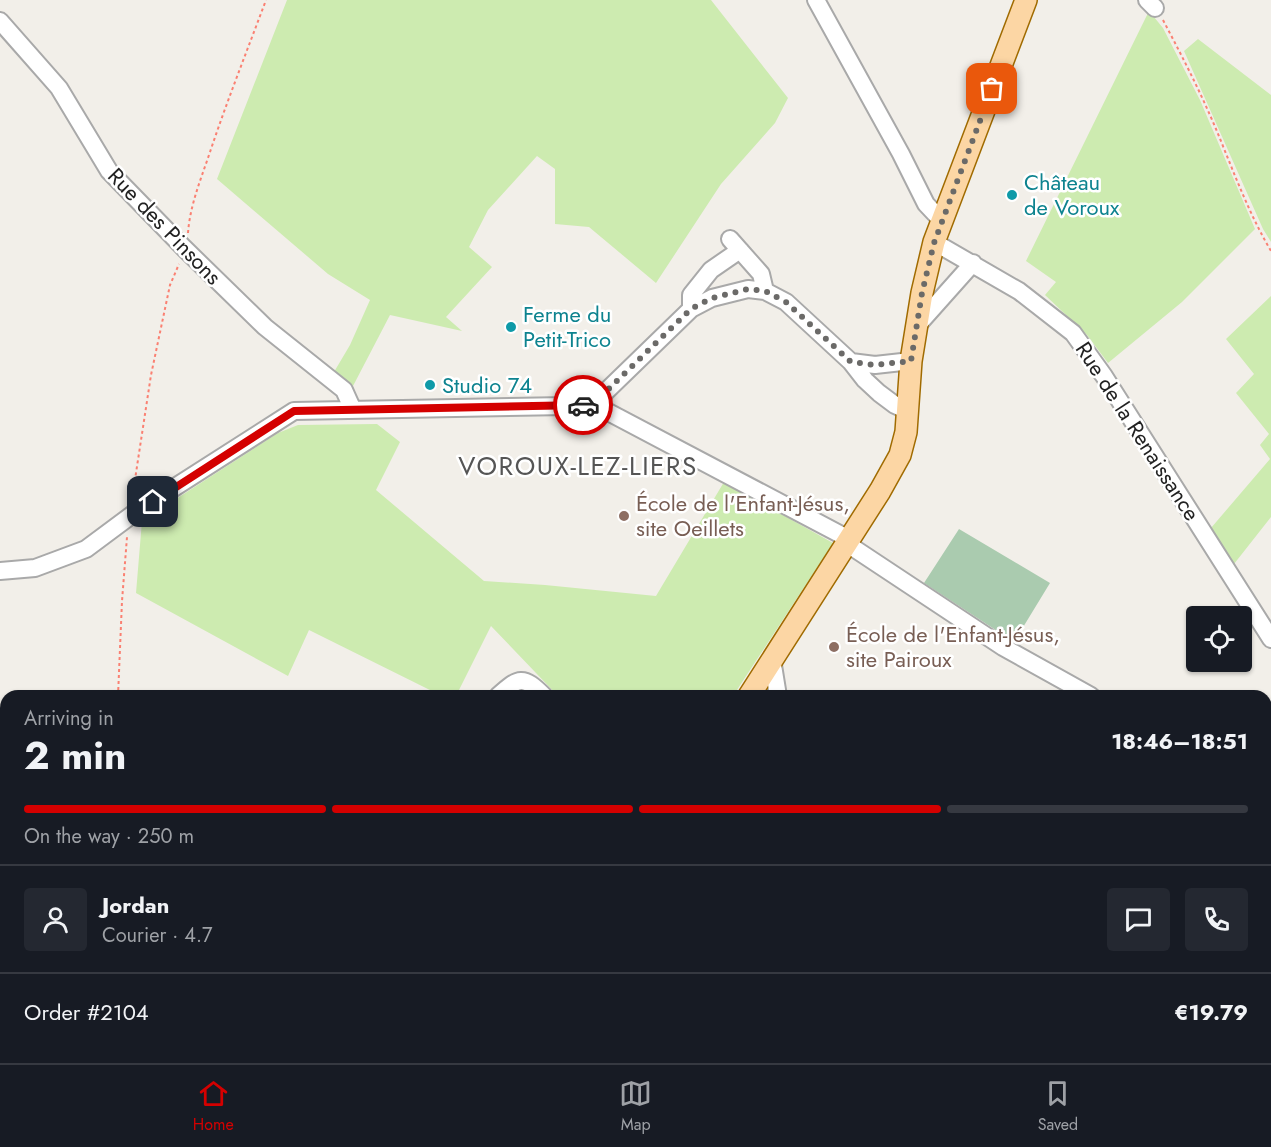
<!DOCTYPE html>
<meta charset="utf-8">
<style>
:root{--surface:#171b24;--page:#242831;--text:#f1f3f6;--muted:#9ea1a6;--line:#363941;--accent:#d40000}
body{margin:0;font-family:Jost,sans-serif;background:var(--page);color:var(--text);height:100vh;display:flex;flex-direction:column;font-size:22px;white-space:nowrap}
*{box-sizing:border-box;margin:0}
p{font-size:20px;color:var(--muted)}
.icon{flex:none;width:33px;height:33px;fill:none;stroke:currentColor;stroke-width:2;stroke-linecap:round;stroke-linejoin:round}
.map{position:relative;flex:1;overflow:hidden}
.details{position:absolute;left:0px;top:690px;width:1272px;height:374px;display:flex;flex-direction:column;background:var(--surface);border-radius:18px 18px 0 0;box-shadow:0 2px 4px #0004}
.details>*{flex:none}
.buttons{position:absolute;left:1186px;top:606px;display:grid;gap:12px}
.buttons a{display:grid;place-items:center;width:66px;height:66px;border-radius:6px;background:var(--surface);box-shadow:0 2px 4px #0004;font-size:30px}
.pin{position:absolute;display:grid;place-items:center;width:51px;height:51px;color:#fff;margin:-26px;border-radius:12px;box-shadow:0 3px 9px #0006}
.courier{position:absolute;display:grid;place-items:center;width:60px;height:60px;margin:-30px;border:4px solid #d40000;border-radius:50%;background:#fff;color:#222;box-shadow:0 2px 8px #0007}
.head em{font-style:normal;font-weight:700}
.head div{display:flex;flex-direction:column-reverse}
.head{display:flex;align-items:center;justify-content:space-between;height:102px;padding:0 24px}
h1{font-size:39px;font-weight:700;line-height:45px}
.bar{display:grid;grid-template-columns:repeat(4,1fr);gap:9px 6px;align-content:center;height:72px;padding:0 24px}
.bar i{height:8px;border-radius:4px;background:var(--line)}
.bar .active{background:var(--accent)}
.bar p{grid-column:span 4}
.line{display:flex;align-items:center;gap:15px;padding:0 24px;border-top:2px solid var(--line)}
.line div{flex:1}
.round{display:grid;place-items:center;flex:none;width:63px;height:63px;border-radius:6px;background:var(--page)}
.tabs{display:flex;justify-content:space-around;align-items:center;height:84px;border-top:2px solid var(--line);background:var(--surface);font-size:16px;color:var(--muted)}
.tabs a{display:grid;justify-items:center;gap:3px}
.tabs .active{color:var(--accent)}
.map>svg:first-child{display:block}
</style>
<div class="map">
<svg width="1271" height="1063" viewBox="0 0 1271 1063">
<rect width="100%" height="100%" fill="#f2efe9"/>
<path fill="#cdebb0" d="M287,0H711L788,98L775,123L721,184L656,283L589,227L555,224V169L537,156L488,210L469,247L492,267L446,317L462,331L390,315L353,386L334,372L350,345L370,300L328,274L217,179Z
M1149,11L1163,28L1200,100L1255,229L1182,302L1108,363L1087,335L1045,295L1056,282L1026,261Z
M1198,39L1271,95V242L1263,229L1184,51Z
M1271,296V517L1234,564L1211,528L1270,459L1260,445L1269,434L1236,393L1254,374L1226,339Z
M377,424L400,442L376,490L484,581L545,585L656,596L724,482L833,543L733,696H558L491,626L456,696H442L309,630L288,676L136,593L142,521L278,433L298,425Z"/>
<path fill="#aacbaf" d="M959,529L1050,583L1014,642L924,583Z
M657,1058H826L828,1063H656Z"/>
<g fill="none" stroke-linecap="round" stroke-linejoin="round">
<defs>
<path id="minor" d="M816,0L901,154L926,204L942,221
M1147,0L1155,8
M0,21L59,88L109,171L184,248L265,327L344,390L353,410
M730,239L761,274L765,291
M934,242L1019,291L1073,333L1104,376L1271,639
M691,309V295L711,270L740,250
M916,327L973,263
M851,362L875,365L911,361
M593,404L849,539
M846,543L1003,647L1091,696
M0,571L35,568L86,549L133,514L294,411L567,406L593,404L691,309L712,298L748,289L765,291L786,302L851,362L865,380L879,393L895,405L908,411
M772,659L778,696
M498,696C519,677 523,675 544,696
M1266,791L1271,794
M112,1058L113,1063
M843,1058L845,1063"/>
<path id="major" d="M749,696L880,491L900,455L906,432L911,361L922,293L934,242L1026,0
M475,1063L477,1058"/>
</defs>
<use href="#minor" stroke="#a9a9a9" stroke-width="20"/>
<use href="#major" stroke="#a06b00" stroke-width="24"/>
<path stroke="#fa8072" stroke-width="2" stroke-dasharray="3 3" stroke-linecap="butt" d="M1163,20C1182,56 1200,91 1216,129C1233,170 1248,212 1271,251
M188,233C190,205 201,179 210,152C227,101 247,51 266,0
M132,499L151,375L170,285L179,264
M118,696L122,601L127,537
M130,1058V1063
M158,1058V1063
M778,1058L779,1063
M272,1063L274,1060
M341,1063V1058
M355,1063L356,1058"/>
<use href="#minor" stroke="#fff" stroke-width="16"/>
<use href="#major" stroke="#fcd6a4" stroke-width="21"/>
</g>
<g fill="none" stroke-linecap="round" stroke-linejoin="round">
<path stroke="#6b6a68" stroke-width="6" stroke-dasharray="0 10.8" d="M583,405L593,404L691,309L712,298L748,289L765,291L786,302L851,362L875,365L911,361L922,293L934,243L992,89"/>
<path stroke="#d40000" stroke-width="8" d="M153,502L294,411L583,405"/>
</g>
<g fill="#0f9aa8" stroke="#fff" stroke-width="2">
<circle cx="1012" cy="195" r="6"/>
<circle cx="511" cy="327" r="6"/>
<circle cx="430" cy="385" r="6"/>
</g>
<g fill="#8d6e63" stroke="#fff" stroke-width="2">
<circle cx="624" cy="516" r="6"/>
<circle cx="834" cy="647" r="6"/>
</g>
<g text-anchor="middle" stroke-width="5" stroke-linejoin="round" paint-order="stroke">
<g font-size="22" fill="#0d838f" stroke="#fff" text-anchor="start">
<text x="1024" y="190">Château<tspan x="1024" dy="25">de Voroux</tspan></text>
<text x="523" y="322">Ferme du<tspan x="523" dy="25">Petit-Trico</tspan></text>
<text x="442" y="393">Studio 74</text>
</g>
<g font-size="22" fill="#222" stroke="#fff">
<text transform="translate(165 226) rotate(46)" y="8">Rue des Pinsons</text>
<text transform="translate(1138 431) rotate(57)" y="8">Rue de la Renaissance</text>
</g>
<g font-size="22" fill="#785e54" stroke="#fff" text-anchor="start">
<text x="636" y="511">École de l'Enfant-Jésus,<tspan x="636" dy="25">site Oeillets</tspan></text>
<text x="846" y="642">École de l'Enfant-Jésus,<tspan x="846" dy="25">site Pairoux</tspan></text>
</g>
<g font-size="26" letter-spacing="1.5" fill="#555" stroke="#fff">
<text x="578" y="475">VOROUX-LEZ-LIERS</text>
</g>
</g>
</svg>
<div class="buttons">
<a><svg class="icon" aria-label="locate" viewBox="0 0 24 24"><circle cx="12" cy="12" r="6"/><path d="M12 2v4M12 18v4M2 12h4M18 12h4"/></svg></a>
</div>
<div class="pin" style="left:992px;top:89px;background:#ea580c"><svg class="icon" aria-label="bag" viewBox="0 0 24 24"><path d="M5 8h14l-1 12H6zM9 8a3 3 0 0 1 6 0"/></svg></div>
<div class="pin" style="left:153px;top:502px;background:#1f2937"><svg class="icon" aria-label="home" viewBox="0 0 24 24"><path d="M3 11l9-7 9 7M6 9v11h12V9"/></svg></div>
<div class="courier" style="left:583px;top:405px"><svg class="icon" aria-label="car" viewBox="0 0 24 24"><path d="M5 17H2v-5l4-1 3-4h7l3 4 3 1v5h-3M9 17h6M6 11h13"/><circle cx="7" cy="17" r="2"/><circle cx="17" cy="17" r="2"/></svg></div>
<section class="details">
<div class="head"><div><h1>2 min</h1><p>Arriving in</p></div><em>18:46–18:51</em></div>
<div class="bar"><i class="active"></i><i class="active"></i><i class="active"></i><i></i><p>On the way · 250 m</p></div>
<div class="line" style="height:108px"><a class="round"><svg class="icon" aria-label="person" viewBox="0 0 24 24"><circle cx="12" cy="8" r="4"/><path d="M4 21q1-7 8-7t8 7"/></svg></a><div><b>Jordan</b><p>Courier · 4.7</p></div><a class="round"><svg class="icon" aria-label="chat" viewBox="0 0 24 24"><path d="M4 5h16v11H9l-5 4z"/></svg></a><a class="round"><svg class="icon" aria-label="phone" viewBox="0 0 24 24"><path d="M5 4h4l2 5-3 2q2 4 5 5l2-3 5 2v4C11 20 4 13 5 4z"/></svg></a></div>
<div class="line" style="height:78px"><div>Order #2104</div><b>€19.79</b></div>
</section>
</div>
<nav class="tabs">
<a class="active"><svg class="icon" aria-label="home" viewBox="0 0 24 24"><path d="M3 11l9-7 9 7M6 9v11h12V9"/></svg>Home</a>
<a><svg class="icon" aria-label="map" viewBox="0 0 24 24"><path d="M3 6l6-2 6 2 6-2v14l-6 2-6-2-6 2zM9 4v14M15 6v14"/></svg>Map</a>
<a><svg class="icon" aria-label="saved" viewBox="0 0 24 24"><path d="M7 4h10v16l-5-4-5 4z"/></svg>Saved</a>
</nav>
